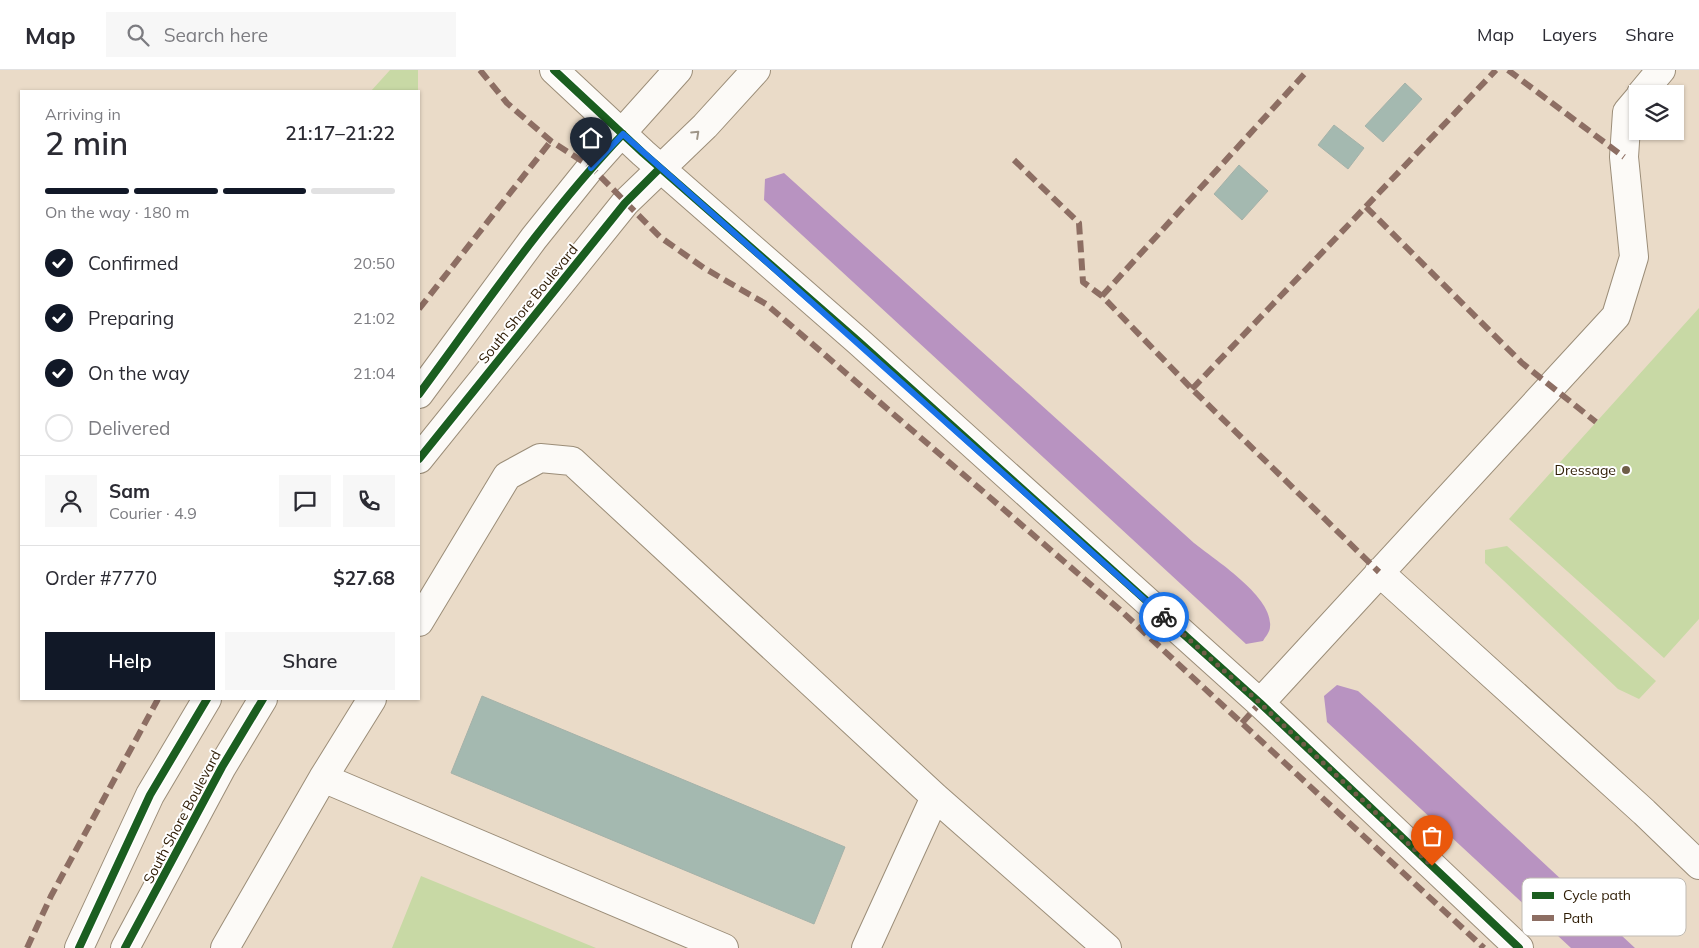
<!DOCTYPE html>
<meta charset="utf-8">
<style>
:root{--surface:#fff;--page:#f7f7f7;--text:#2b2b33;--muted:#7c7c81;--line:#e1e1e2;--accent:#111827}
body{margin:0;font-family:Mulish,sans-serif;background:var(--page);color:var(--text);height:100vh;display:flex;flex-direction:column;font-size:19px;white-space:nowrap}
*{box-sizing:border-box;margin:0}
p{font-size:16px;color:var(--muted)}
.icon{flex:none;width:28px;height:28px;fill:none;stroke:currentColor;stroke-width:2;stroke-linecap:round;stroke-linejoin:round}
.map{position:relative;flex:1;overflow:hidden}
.details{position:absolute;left:20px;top:20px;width:400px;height:610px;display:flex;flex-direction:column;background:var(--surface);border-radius:0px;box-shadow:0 1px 4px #0004}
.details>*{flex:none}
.fabs{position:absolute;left:1629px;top:15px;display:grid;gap:10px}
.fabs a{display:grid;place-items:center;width:55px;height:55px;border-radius:0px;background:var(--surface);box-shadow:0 1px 4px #0004;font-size:25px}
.pin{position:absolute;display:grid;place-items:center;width:42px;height:42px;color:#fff;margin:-51px -21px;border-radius:50% 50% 50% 0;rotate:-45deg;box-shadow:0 0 5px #0007}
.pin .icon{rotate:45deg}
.courier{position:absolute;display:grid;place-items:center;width:50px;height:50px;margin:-25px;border:4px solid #1a73e8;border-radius:50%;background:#fff;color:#222;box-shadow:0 1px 6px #0007}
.headline em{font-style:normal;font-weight:600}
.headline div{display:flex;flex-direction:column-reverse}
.headline{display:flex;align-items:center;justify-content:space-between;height:85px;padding:0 25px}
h1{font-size:32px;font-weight:600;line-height:38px}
.bar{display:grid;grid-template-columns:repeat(4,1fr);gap:8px 5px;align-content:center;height:60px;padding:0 25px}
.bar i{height:6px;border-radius:4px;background:var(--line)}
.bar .selected{background:var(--accent)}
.bar p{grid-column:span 4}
.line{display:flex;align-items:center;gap:12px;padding:0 25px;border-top:1px solid var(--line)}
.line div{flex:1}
.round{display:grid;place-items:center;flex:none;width:52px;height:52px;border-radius:0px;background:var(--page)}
ol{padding:0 25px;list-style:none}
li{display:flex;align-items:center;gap:15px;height:55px}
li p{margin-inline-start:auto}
li .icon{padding:5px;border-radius:50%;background:var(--accent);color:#fff;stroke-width:4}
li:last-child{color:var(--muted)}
li i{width:28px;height:28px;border:2px solid var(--line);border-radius:50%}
.action{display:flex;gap:10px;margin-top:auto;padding:10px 25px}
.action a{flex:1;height:58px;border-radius:0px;background:var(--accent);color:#fff;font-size:20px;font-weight:600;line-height:58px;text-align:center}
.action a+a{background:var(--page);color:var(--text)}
header{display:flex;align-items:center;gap:30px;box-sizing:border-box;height:70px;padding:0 25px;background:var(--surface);border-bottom:1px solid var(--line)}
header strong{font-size:24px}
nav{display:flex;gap:28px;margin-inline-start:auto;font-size:18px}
.search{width:350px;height:45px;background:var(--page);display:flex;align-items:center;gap:12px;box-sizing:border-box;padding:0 18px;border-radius:0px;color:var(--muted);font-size:19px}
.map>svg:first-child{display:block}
</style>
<header>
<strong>Map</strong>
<div class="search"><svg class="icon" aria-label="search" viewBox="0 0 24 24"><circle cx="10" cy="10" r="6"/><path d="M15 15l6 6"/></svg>Search here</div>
<nav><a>Map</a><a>Layers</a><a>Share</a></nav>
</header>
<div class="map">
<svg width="1699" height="878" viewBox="0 0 1699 878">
<rect width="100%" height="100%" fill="#eadbc8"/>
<path fill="#c8d9a5" d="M390,0H418V21H371Z
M1699,238V549L1664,588L1509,449Z
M1507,476L1656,611L1639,629L1618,619L1485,493V480Z
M421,806L596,878H392Z"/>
<path fill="#b893c1" d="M784,103L1194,473C1215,490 1274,527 1270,557C1270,562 1265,567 1263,571L1246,574L764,130L765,109Z
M1337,615L1358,621L1377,638L1635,878H1571L1327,652L1324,626Z"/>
<path fill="#a4b9b0" stroke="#a5b2a9" d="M1405,13L1422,29L1383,72L1365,56Z
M1334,55L1364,78L1348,99L1318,75Z
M1239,95L1268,121L1242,150L1214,124Z
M482,626L845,777L814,854L451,703Z"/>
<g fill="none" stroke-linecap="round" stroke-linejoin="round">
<defs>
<path id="minor" d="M554,0L643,83L858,271L1260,633L1519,878
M1641,24L1661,0
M419,324L534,168L591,97L678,0
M419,389L625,133L705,56L756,0
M1379,502L1644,742L1699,795
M419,552L507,406L540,388L572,391L935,727L1107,878
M1260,633L1616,246L1634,187L1624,87L1627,42L1638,29
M323,708L724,878
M79,878L150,725L207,629
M125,878L222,697L263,629
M225,878L323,708L372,629
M866,878L935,727"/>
</defs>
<use href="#minor" stroke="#9b8d78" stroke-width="30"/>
<use href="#minor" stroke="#fcfaf7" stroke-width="28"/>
<path stroke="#8d6e63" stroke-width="6" stroke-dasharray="12 6" stroke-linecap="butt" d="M480,0L507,33L551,71L591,97L660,167L704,198L766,234L1119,539L1484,878
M1508,0L1624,87
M1014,90L1079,153L1083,212L1102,226L1192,319L1379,502
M1366,137L1522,293L1596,352
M1102,226L1308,0
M419,239L551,71
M1192,319L1496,0
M1242,653L1260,633
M27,878L51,826L158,629"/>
<defs>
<path id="cycleway" d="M554,0L643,83L858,271L1260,633L1519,878
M419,324C484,236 547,144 623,64
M419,389L625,133L660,98
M79,878L150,725L207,629
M125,878L222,697L263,629"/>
</defs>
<use href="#cycleway" stroke="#fff" stroke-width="11"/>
<use href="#cycleway" stroke="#1b5e20" stroke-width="8"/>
</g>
<defs><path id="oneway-chevron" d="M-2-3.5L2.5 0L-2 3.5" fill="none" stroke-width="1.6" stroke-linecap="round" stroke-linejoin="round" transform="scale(1.25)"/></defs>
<use stroke="#9f9689" href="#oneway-chevron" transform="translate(696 64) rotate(-43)"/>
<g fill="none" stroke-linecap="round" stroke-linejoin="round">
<path stroke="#6f5e48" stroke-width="5" stroke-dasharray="0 9" d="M1164,547L1260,633L1432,796"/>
<path stroke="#1a73e8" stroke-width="6" d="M591,98L623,64L1164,547"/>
</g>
<circle fill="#6f5e48" stroke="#fff" stroke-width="2" cx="1626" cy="400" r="5"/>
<g text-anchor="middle" stroke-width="4" stroke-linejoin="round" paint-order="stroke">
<g font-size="14" fill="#2d1b03" stroke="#fff">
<text transform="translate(528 234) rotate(-51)" y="5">South Shore Boulevard</text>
<text transform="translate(182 747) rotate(-62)" y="5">South Shore Boulevard</text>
</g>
<g font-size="14" fill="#2d1b03" stroke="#fff" text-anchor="end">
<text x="1616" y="405">Dressage</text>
</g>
</g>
<rect x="1522" y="808" width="164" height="58" rx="8" fill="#fff" stroke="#c0bbb3" stroke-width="1"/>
<rect x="1532" y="822" width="22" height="7" fill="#1b5e20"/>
<rect x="1532" y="845" width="22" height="6" fill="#8d6e63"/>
<g font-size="14" fill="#2d1b03">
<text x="1563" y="830">Cycle path</text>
<text x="1563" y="853">Path</text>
</g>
</svg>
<div class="fabs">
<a><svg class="icon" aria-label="layers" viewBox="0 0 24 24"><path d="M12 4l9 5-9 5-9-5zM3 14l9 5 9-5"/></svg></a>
</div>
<div class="pin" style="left:1432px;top:796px;background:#ea580c"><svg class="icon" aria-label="bag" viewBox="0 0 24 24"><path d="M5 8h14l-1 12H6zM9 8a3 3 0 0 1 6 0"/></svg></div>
<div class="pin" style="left:591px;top:98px;background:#1f2937"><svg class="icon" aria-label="home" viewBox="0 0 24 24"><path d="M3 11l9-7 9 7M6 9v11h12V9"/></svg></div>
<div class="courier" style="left:1164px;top:547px"><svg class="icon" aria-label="bike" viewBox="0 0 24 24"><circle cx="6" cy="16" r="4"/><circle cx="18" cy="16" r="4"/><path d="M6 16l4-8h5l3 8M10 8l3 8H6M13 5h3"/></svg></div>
<section class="details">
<div class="headline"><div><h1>2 min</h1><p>Arriving in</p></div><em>21:17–21:22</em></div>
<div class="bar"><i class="selected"></i><i class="selected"></i><i class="selected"></i><i></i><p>On the way · 180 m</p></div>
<ol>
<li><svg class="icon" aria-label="check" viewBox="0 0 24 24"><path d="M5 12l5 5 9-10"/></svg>Confirmed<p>20:50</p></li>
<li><svg class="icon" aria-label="check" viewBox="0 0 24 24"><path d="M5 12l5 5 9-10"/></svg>Preparing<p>21:02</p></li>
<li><svg class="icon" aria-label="check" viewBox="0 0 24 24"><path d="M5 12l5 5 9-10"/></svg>On the way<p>21:04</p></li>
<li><i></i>Delivered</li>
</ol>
<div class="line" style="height:90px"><a class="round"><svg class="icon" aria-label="person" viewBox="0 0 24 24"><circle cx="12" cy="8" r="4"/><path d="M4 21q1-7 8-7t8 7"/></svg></a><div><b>Sam</b><p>Courier · 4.9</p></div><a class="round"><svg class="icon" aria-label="chat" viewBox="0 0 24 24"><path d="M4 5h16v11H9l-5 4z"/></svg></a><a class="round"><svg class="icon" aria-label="phone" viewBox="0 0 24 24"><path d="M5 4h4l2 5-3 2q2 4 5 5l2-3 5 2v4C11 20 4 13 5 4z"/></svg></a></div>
<div class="line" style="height:65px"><div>Order #7770</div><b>$27.68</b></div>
<div class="action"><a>Help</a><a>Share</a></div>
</section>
</div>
